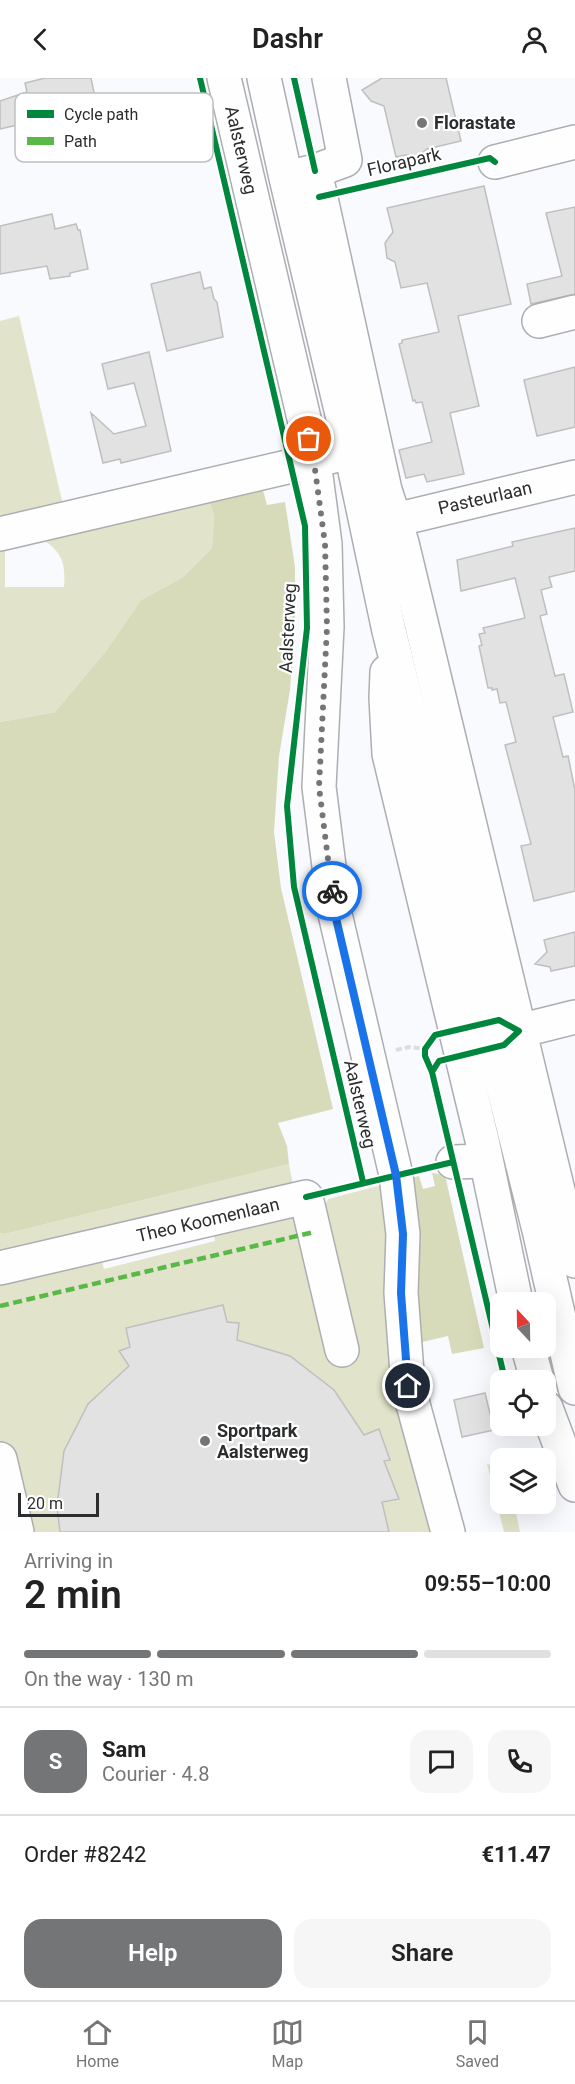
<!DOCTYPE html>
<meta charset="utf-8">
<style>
:root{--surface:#fff;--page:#f6f6f6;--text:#222;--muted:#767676;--line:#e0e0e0;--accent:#737577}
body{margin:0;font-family:Roboto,sans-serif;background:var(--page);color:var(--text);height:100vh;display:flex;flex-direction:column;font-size:22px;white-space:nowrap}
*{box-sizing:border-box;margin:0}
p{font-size:20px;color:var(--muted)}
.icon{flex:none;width:33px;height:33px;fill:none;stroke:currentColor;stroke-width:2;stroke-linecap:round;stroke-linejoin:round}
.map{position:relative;height:1454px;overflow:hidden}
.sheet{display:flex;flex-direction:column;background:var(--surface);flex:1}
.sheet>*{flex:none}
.needle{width:39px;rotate:338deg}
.tools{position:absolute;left:490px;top:1214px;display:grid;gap:12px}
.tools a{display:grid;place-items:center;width:66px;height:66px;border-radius:12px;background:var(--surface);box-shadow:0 6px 24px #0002;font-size:30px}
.scale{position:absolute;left:18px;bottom:15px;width:81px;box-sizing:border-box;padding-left:6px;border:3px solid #2b2d2f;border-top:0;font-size:16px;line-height:21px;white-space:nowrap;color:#2b2d2f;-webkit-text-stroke:4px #fff;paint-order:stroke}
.pin{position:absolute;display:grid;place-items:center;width:51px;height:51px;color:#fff;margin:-26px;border:3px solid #fff;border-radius:50%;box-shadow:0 2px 6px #0007}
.courier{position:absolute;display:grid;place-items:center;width:60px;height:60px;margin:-30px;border:4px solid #1a73e8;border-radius:50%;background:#fff;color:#222;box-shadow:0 2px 8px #0007}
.headline em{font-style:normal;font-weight:600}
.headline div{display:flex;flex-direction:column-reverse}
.headline{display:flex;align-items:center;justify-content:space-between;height:102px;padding:0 24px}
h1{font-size:39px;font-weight:600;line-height:45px}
.bar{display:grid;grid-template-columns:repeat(4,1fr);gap:9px 6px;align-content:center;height:72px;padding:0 24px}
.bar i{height:8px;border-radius:4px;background:var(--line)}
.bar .selected{background:var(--accent)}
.bar p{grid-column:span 4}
.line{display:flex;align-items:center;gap:15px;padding:0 24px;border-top:2px solid var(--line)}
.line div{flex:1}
.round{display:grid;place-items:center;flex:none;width:63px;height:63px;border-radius:18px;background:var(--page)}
.action{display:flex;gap:12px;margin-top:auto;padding:12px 24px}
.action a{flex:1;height:69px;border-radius:18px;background:var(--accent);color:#fff;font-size:24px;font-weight:600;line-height:69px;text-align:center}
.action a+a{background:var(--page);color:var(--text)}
header{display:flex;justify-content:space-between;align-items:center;height:78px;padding:0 24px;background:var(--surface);font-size:27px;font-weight:600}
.menu{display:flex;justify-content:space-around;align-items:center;height:84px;border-top:2px solid var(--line);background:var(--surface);font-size:16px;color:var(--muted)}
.menu a{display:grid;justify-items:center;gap:3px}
.menu .selected{color:var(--accent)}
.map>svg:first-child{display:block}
</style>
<header><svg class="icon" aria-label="back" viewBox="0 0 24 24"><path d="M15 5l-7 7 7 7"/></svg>Dashr<svg class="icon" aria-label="person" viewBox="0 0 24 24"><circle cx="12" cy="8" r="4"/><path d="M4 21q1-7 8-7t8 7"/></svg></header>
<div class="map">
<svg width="575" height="1454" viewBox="0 0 575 1454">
<rect width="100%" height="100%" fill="#f8fafd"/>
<path fill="#e1e4ca" d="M19,238L63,427L0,442V243Z
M208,417L214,438L212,470L183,499L141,522L106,573L55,634L0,644V465L5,464V509H64C66,482 61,474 40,459Z
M289,1086L293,1107L0,1176V1155L5,1156Z
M382,1107L387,1159V1264L433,1454H0V1207L101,1181L104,1191L215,1163L214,1156L292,1137L294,1143L320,1136L328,1121Z
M487,1386L501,1390V1425H514L520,1454H504Z"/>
<path fill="#d8dbb9" d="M261,405L267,427L285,424L295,489V544L290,612L279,678L274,754L281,810L333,1031L278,1045L287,1068L289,1086L5,1156L0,1155V644L55,634L106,573L141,522L183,499L212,470L214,438L208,417Z
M432,1095L445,1097L484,1270L452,1276L448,1258L418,1265L408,1101L419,1098L423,1111L435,1108Z"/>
<path fill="#e2e2e3" stroke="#c0bfc0" stroke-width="1.5" d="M45,0H91L95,19L105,16L109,37L105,38L109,57L85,63L77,76L66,78L61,75L44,80L36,48L23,51L22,46L0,51V23L27,14L25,5Z
M382,0H446L461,63L427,71L417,79L406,77L396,79L384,28L371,23L362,12Z
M484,108L511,226L458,238L479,328L450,335L464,396L427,404L424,396L406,400L399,372L432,364L422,324L416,325L415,322L413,323L399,266L402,265V262L439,254L427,205L401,210L395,184L387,180L385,165L393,154L387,130Z
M575,129V216L531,226L527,206L562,198L546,135Z
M52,136L55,151L76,146L78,152H80L88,191L70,195V198L50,201L47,188L0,196V148Z
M200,194L204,211L211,209L214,221L217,224L223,259L167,273L151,206Z
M149,274L171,373L121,385L120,381L103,385L91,335L114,356L146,348L134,305L108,311L102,286Z
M575,289V349L537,358L524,302Z
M575,450V493L549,499L552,509L541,512L547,536L540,538L555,598L564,596L573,634L553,639L563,679L568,678L575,712V813L534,823L521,768L531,766L505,667L516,664L506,624L500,625L497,611L492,612V610H488L479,568L482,567L479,556L485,555L483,550L525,540L515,500L461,513L457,482L513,468L512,464Z
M575,854V888L551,893L550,889L535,886L547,874L544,862Z
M223,1227L227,1244L239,1245L237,1262L290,1278L334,1312L364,1357L379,1351L390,1382L384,1383L399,1421L382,1424L389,1454H60L57,1428L64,1373L88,1326L129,1288L119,1273L130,1269L126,1250Z
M485,1315L494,1352L462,1359L454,1322Z"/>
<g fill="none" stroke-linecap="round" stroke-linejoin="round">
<defs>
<path id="minor" d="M224,0L314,383L325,466L327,549L319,709L335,836L396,1097L403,1156L401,1215L408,1308L448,1454
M495,84L575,64
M315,93L385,412L402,465L575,1183
M295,98L315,93L345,82L329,0
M539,243L575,234
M395,442L575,399
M0,456L334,378
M519,953L575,939
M453,1084L486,1083
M0,1190L306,1119L342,1272
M0,1381L17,1454"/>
<path id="major" d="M264,0L286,100L351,374L389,553L539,1152L575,1310
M387,594L386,620L389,676L482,1062L516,1224
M528,1269L537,1302
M546,1330L575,1407"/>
</defs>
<use href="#minor" stroke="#acaeb1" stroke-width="36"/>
<use href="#major" stroke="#acaeb1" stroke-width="36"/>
<path stroke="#ddddde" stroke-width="4" stroke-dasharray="6 3" stroke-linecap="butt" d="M396,972L409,969L425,971"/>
<use href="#minor" stroke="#fefeff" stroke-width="33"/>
<use href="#major" stroke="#fefeff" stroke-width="33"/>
<path stroke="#58b947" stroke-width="4.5" stroke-dasharray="9 4.5" stroke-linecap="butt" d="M0,1228L314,1154"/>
<defs>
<path id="cycleway" d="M200,0L305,448L307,550L287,728L294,809L363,1104
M294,0L315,93
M319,119L490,80L495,84
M432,994L439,983L504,967L519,953L499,942L435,957L425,971V978L432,994L505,1302
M306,1119L453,1084"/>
</defs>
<use href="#cycleway" stroke="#fff" stroke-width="10"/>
<use href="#cycleway" stroke="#00873e" stroke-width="6"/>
</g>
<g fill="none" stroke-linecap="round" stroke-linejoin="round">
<path stroke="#737577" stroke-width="6" stroke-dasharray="0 10.8" d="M309,361L314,384L325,466L327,549L319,709L332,813"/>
<path stroke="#1a73e8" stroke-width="8" d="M332,813L335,836L396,1097L403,1156L401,1215L408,1308"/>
</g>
<g fill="#737577" stroke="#fff" stroke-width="2">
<circle cx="422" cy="45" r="6"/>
<circle cx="205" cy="1363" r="6"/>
</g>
<g text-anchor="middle" stroke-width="4.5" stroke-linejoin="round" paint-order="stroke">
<g font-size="18" font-weight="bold" fill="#2b2d2f" stroke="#fff" text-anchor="start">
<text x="434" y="51">Florastate</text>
<text x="217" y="1359">Sportpark<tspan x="217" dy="21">Aalsterweg</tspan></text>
</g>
<g font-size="18" fill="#2b2d2f" stroke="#fff">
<text transform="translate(241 72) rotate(77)" y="6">Aalsterweg</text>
<text transform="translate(404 84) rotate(-13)" y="6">Florapark</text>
<text transform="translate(485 420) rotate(-13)" y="6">Pasteurlaan</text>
<text transform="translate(288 550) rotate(-87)" y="6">Aalsterweg</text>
<text transform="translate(360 1026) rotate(77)" y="6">Aalsterweg</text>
<text transform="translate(208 1142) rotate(-13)" y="6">Theo Koomenlaan</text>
</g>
</g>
<rect x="15" y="15" width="198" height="69" rx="9" fill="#fff" stroke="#bfc0c1" stroke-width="1.5"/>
<rect x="27" y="32" width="27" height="8" fill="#00873e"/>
<rect x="27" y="59" width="27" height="8" fill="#58b947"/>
<g font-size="16" fill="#2b2d2f">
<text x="64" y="42">Cycle path</text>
<text x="64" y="69">Path</text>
</g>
</svg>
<div class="tools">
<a><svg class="needle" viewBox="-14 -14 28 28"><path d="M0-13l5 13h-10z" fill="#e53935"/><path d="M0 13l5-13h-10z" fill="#767676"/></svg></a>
<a><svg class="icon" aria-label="locate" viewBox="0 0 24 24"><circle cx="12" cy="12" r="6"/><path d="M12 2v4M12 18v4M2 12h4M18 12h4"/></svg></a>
<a><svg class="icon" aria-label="layers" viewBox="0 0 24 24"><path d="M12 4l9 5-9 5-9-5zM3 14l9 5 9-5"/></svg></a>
</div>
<div class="scale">20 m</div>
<div class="pin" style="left:309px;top:361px;background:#ea580c"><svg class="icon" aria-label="bag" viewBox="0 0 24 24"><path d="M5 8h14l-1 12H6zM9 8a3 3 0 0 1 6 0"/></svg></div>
<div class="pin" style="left:408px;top:1308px;background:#1f2937"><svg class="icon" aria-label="home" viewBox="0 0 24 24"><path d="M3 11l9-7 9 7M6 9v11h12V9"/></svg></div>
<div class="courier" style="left:332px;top:813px"><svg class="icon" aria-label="bike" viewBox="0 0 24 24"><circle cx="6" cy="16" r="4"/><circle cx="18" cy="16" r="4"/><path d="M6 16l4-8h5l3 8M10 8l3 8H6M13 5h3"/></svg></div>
</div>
<section class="sheet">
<div class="headline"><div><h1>2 min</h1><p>Arriving in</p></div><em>09:55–10:00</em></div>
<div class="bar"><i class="selected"></i><i class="selected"></i><i class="selected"></i><i></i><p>On the way · 130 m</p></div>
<div class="line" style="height:108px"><b class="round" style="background:var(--accent);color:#fff">S</b><div><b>Sam</b><p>Courier · 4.8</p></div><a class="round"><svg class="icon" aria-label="chat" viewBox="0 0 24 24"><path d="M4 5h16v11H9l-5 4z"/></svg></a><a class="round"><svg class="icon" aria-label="phone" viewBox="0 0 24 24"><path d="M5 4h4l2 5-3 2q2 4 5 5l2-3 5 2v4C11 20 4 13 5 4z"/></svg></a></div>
<div class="line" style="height:78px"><div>Order #8242</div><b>€11.47</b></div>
<div class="action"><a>Help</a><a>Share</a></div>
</section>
<nav class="menu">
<a class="selected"><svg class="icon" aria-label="home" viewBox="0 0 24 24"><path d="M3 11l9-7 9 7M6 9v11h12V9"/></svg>Home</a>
<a><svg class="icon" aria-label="map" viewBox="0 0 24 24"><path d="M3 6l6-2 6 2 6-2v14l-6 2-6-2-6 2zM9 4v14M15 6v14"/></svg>Map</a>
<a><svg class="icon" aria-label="saved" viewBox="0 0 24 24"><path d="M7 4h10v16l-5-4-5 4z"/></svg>Saved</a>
</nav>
